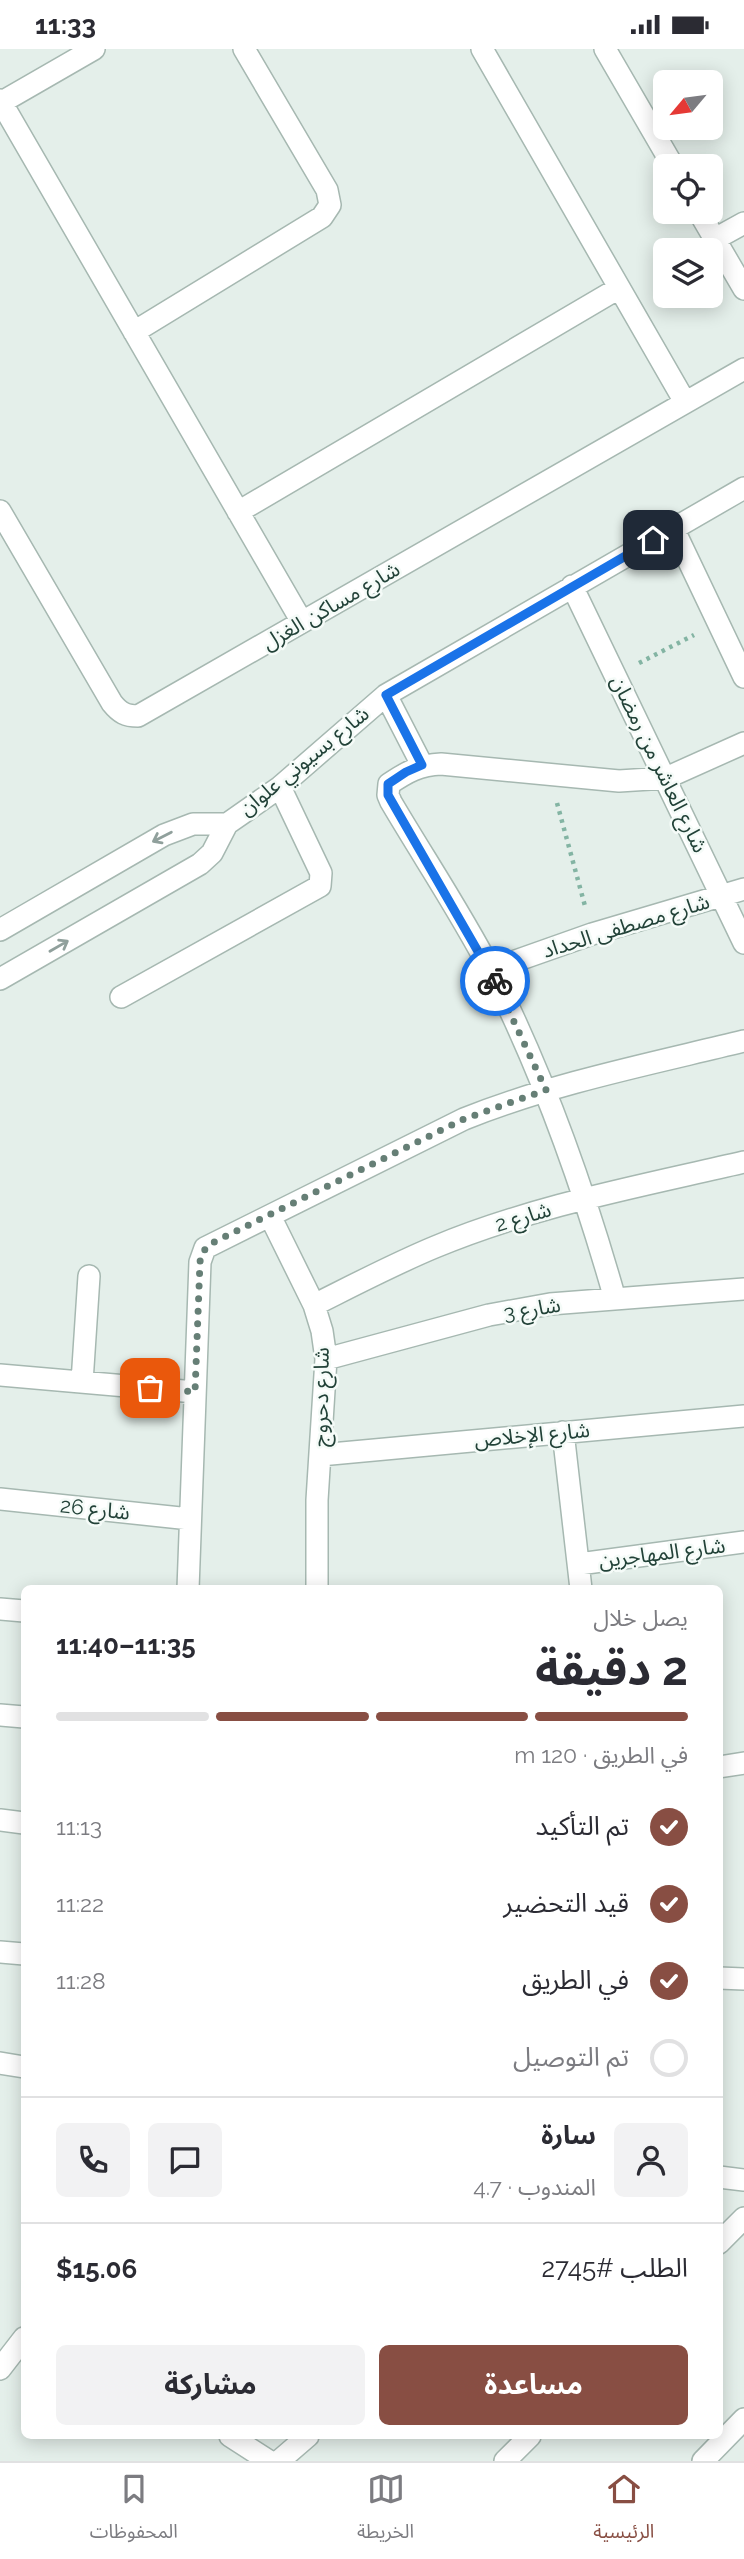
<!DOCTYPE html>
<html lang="ar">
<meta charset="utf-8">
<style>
:root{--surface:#fff;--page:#f2f2f3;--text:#2b2b33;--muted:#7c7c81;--line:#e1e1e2;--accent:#884e43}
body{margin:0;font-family:Raleway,"Noto Sans Arabic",sans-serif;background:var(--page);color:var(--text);direction:rtl;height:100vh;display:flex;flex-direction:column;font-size:26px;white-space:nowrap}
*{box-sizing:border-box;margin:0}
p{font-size:23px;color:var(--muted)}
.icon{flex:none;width:38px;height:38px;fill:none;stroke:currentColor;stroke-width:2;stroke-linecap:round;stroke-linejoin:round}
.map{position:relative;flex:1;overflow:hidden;direction:ltr}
.side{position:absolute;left:21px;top:1536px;width:702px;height:854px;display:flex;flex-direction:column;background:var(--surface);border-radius:10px;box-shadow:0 4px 18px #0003;direction:rtl}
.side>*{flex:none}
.needle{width:46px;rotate:241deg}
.buttons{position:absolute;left:653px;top:21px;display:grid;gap:14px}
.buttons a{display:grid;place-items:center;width:70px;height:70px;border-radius:10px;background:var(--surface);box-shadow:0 4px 18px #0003;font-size:35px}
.pin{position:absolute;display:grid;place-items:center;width:60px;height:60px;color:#fff;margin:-30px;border-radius:14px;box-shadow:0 4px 10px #0006}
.courier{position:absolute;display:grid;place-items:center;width:70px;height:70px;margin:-35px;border:5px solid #1a73e8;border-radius:50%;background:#fff;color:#222;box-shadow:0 2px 9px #0007}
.overview em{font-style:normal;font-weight:700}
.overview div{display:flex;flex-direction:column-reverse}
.overview{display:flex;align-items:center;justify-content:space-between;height:119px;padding:0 35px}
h1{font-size:46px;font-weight:700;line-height:52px}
.bar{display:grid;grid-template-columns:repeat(4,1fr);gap:10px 7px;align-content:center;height:84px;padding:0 35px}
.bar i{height:9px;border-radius:5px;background:var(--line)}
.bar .current{background:var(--accent)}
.bar p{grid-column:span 4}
.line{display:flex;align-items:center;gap:18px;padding:0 35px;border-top:2px solid var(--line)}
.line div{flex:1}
.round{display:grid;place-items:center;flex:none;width:74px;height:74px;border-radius:10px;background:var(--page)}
ol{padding:0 35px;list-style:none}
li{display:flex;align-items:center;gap:21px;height:77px}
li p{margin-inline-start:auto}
li .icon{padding:7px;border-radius:50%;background:var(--accent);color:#fff;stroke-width:4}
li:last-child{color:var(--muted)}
li i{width:38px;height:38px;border:4px solid var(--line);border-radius:50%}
.primary-button{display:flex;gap:14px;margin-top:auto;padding:14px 35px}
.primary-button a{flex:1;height:80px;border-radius:10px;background:var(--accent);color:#fff;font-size:28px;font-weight:700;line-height:80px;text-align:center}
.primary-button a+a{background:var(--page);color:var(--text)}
.status{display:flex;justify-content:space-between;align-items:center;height:49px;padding:0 35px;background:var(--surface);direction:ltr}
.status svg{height:19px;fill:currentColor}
.dock{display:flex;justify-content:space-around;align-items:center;height:98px;border-top:2px solid var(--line);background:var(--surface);font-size:19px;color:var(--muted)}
.dock a{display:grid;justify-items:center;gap:4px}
.dock .current{color:var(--accent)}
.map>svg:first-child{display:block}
</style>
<div class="status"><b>11:33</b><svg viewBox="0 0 49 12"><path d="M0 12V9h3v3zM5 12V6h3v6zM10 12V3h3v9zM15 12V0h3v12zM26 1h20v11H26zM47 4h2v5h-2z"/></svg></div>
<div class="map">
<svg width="744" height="2412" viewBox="0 0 744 2412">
<rect width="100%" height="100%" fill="#e4efea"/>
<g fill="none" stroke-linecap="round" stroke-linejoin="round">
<defs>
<path id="minor" d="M482,0L685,353
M605,0L673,117
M0,51L302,573
M2,53L94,0
M699,163L744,240
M715,190L744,174
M134,283L322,168L330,156L327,141L244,0
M0,462L112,654C120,664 126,667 138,667L744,320
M238,463L619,239
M673,479L744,628
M572,537L744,894
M386,646L422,716
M0,881L164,786L193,775H227
M490,921L592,885L744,840
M0,930L200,815L212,804L227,775L280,738L386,646L744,439
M121,948L320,837L321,824L280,738
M270,1167L314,1256L322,1282L326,1310L317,1451V1540
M615,1250C583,1137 544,1027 491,922C461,864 424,809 391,753L388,746L389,735C407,723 419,716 441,715L619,732L666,729L744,694
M314,1256C354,1236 394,1215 435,1198C533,1157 641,1137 744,1113
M326,1310L489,1266L550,1255L744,1240
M0,1326L195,1343
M82,1333L89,1227
M563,1383L581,1540
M320,1406L744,1367
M0,1450L190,1470
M579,1515L744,1493
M188,1540L200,1213L205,1199L464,1070C554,1034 650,1015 744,992
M0,1560L24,1562
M0,1666L24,1668
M719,1718L744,1714
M0,1771L24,1774
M0,1903L24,1905
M719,1929L744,1930
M0,2014L24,2018
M719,2128L744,2131
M719,2194L744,2169
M0,2320L24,2289
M230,2387L269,2412
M279,2412L308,2387
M505,2412L530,2387
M703,2412L744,2370"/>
</defs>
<use href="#minor" stroke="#a6b8b1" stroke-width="24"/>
<path stroke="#83b4a3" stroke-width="4.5" stroke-dasharray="3.5 5" stroke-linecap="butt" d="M639,614L694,586
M557,754L585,857"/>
<use href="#minor" stroke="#fff" stroke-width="21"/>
</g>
<defs><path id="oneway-shaft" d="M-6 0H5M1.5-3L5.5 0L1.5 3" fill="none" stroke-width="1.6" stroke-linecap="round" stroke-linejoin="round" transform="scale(1.75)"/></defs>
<g stroke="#90a09c">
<use href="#oneway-shaft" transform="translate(162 788) rotate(153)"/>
<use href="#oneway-shaft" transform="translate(59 897) rotate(-30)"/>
</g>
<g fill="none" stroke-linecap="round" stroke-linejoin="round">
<path stroke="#667f76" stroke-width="7" stroke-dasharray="0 12.6" d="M150,1339L195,1343L200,1213L201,1205L210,1195L464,1070L546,1041L495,932"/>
<path stroke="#1a73e8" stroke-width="9" d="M495,932L388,746V735L406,723L422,716L386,646L653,491"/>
</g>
<g text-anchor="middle" stroke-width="5" stroke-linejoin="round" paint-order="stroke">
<g font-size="21" fill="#224238" stroke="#f5fbf8">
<text transform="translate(331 557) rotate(-30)" y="7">شارع مساكن الغزل</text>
<text transform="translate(304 712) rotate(-39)" y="7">شارع بسيوني علوان</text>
<text transform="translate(659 715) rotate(64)" y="7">شارع العاشر من رمضان</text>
<text transform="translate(626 877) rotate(-17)" y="7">شارع مصطفى الحداد</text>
<text transform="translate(523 1168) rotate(-17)" y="7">شارع 2</text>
<text transform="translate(532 1260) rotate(-9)" y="7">شارع 3</text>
<text transform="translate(321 1348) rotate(-89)" y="7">شارع دحروج</text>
<text transform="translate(532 1386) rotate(-5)" y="7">شارع الإخلاص</text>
<text transform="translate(95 1460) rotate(6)" y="7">شارع 26</text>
<text transform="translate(662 1504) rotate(-7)" y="7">شارع المهاجرين</text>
</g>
</g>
</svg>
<div class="buttons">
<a><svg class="needle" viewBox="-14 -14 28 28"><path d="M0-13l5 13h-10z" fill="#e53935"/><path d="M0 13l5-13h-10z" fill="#7c7c81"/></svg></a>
<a><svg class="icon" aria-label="locate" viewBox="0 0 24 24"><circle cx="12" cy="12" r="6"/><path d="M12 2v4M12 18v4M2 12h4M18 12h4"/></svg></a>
<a><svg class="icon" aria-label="layers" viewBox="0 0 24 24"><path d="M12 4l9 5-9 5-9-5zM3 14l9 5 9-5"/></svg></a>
</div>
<div class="pin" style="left:150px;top:1339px;background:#ea580c"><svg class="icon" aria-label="bag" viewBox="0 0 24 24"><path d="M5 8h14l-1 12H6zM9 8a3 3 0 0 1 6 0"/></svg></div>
<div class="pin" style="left:653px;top:491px;background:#1f2937"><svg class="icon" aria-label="home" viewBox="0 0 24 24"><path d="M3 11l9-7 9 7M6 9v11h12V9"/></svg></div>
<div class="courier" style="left:495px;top:932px"><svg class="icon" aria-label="bike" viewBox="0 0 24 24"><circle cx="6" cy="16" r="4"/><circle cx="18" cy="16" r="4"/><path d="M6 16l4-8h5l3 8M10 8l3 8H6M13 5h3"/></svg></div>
<section class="side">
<div class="overview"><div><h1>2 دقيقة</h1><p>يصل خلال</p></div><em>11:35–11:40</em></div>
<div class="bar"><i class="current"></i><i class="current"></i><i class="current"></i><i></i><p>في الطريق · 120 m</p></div>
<ol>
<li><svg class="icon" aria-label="check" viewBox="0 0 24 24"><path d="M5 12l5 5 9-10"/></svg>تم التأكيد<p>11:13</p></li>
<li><svg class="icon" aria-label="check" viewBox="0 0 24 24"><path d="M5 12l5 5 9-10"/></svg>قيد التحضير<p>11:22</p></li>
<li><svg class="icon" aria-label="check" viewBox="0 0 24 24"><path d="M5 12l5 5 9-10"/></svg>في الطريق<p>11:28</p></li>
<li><i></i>تم التوصيل</li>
</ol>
<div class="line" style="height:126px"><a class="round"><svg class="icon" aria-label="person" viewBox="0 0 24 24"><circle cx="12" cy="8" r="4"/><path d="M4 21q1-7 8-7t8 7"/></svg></a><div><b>سارة</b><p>المندوب · 4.7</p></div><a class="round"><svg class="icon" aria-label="chat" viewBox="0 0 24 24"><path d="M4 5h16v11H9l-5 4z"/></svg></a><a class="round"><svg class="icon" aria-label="phone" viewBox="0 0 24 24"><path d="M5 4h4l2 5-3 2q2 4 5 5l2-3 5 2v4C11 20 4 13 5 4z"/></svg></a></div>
<div class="line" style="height:91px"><div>الطلب #2745</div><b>$15.06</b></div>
<div class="primary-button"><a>مساعدة</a><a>مشاركة</a></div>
</section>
</div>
<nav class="dock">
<a class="current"><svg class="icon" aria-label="home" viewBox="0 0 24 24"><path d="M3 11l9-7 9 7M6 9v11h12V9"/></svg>الرئيسية</a>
<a><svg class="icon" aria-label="map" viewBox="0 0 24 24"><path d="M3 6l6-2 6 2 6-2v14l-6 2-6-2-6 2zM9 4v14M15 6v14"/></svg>الخريطة</a>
<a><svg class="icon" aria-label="saved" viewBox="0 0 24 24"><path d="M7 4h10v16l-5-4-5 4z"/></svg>المحفوظات</a>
</nav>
